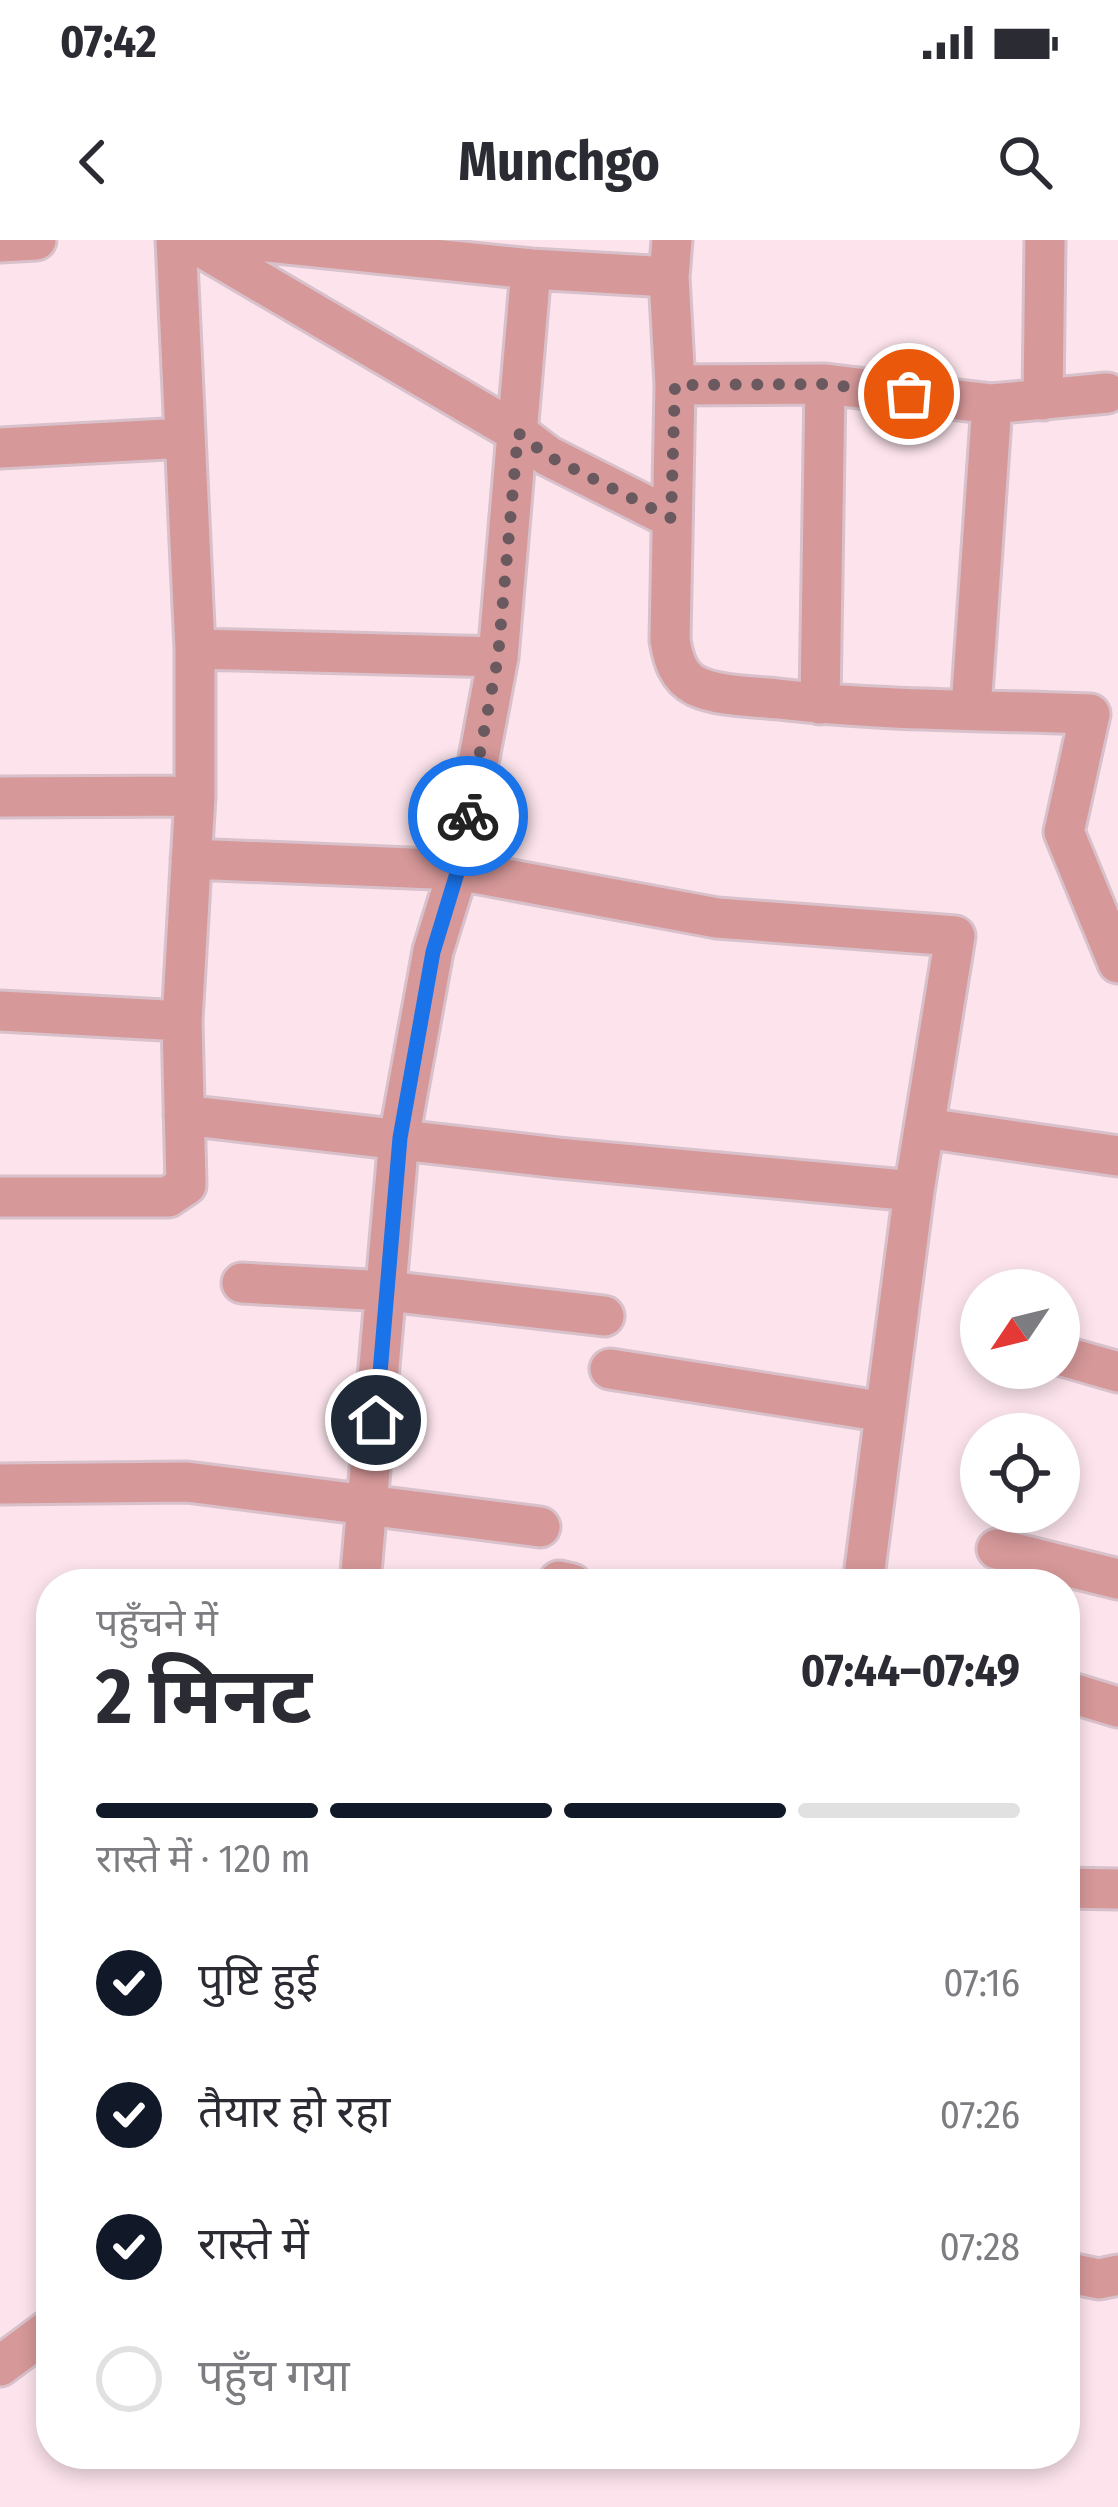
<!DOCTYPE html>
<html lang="hi">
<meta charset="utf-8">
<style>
:root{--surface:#fff;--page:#f7f7f7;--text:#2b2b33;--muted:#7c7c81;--line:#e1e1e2;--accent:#111827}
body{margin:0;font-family:"Fira Sans Condensed","Noto Sans Devanagari",sans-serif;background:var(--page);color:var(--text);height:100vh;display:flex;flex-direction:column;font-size:45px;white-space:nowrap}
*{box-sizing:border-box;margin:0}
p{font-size:39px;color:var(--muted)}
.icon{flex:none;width:66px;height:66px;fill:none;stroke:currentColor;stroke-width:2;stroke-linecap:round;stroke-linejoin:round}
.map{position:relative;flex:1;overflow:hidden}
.sheet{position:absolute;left:36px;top:1329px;width:1044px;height:900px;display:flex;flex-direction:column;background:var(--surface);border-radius:48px;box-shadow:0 6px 18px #0003}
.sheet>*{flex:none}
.needle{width:78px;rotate:235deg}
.fabs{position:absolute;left:960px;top:1029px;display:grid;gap:24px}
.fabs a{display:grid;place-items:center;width:120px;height:120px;border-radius:50%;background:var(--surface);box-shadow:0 6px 18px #0003;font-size:60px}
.pin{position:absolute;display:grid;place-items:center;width:102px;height:102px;color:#fff;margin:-51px;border:6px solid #fff;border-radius:50%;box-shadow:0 3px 12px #0007}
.courier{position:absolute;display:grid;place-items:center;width:120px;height:120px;margin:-60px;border:9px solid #1a73e8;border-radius:50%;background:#fff;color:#222;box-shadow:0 3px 15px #0007}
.overview em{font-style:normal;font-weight:700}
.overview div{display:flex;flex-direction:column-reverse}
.overview{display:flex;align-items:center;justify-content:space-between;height:204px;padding:0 60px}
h1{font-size:78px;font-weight:700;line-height:90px}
.bar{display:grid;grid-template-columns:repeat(4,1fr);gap:18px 12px;align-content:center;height:144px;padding:0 60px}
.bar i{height:15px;border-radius:9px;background:var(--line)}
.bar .selected{background:var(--accent)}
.bar p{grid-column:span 4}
ol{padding:0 60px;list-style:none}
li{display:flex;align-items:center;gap:36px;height:132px}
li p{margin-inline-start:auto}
li .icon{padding:12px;border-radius:50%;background:var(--accent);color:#fff;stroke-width:4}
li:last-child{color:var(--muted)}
li i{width:66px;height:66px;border:6px solid var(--line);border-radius:50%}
.status{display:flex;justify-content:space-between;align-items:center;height:84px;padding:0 60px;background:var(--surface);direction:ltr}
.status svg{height:33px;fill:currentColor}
header{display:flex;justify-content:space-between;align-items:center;height:156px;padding:0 60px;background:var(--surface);font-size:54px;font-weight:700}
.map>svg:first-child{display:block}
</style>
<div class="status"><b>07:42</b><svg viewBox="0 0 49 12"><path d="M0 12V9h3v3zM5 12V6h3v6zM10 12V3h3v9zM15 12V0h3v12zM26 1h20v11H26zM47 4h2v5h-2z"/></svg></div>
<header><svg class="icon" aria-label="back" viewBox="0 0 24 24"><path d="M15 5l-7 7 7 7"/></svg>Munchgo<svg class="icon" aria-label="search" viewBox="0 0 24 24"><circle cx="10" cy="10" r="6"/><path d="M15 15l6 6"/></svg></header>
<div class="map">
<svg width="1118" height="2267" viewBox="0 0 1118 2267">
<rect width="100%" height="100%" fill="#fce3ec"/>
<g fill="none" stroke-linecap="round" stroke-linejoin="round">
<defs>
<path id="street" d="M189,0L518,193L548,216L671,278
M248,0L531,29L669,37
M672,0L669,37L675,145L670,400C673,419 678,437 696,446C720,457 752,456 778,459C881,471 986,470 1090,474L1064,592L1118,723
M0,2L36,0
M675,145L825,144L992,164L1107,153
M1043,160L1045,0
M0,208L185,198
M195,409L498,417
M820,464L825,144
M971,469L992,164
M0,557L195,556
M191,619L458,630L717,678L955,696L914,951L863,1344
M0,771L182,781
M184,875L559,918L914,951
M925,888L1118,916
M0,957H168L186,945L182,781L195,556V409L176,0
M242,1043L387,1051L604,1076
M1059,1115L1118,1132
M610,1129L885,1172
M0,1244L187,1242L540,1287
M997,1309L1118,1339
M559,1341L572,1344
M360,1344L399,898L433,711L458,630L498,417L531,29
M1065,1451L1118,1467
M1065,1648L1118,1649
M1065,2032L1099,2039L1118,2035
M0,2126L51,2088"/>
</defs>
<use href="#street" stroke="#d8c1ca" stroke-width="45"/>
<use href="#street" stroke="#d69899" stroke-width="39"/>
</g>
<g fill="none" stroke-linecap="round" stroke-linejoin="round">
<path stroke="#6a5a60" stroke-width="12" stroke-dasharray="0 21.6" d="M468,576L498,417L518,193L548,216L671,278L675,145L825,144L909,154"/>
<path stroke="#1a73e8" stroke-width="15" d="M376,1180L400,898L433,712L458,630L468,576"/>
</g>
</svg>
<div class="fabs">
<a><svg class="needle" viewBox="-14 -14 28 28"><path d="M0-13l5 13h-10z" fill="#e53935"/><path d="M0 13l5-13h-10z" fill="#7c7c81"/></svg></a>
<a><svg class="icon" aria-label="locate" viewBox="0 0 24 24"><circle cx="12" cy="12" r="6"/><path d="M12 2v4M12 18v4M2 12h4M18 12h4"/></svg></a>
</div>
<div class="pin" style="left:909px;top:154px;background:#ea580c"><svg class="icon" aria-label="bag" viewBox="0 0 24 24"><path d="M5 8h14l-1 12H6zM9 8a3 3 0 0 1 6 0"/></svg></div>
<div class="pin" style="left:376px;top:1180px;background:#1f2937"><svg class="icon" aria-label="home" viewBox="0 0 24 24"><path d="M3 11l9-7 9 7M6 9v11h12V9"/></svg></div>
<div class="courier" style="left:468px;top:576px"><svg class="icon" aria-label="bike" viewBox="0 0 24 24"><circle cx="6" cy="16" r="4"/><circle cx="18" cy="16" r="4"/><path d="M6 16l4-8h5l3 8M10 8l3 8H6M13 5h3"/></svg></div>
<section class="sheet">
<div class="overview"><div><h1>2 मिनट</h1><p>पहुँचने में</p></div><em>07:44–07:49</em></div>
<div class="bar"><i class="selected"></i><i class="selected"></i><i class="selected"></i><i></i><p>रास्ते में · 120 m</p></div>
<ol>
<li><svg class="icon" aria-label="check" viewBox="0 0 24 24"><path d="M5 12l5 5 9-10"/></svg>पुष्टि हुई<p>07:16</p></li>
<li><svg class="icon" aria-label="check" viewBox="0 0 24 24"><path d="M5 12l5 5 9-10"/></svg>तैयार हो रहा<p>07:26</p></li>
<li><svg class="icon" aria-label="check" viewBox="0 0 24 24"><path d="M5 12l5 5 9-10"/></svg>रास्ते में<p>07:28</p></li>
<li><i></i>पहुँच गया</li>
</ol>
</section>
</div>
